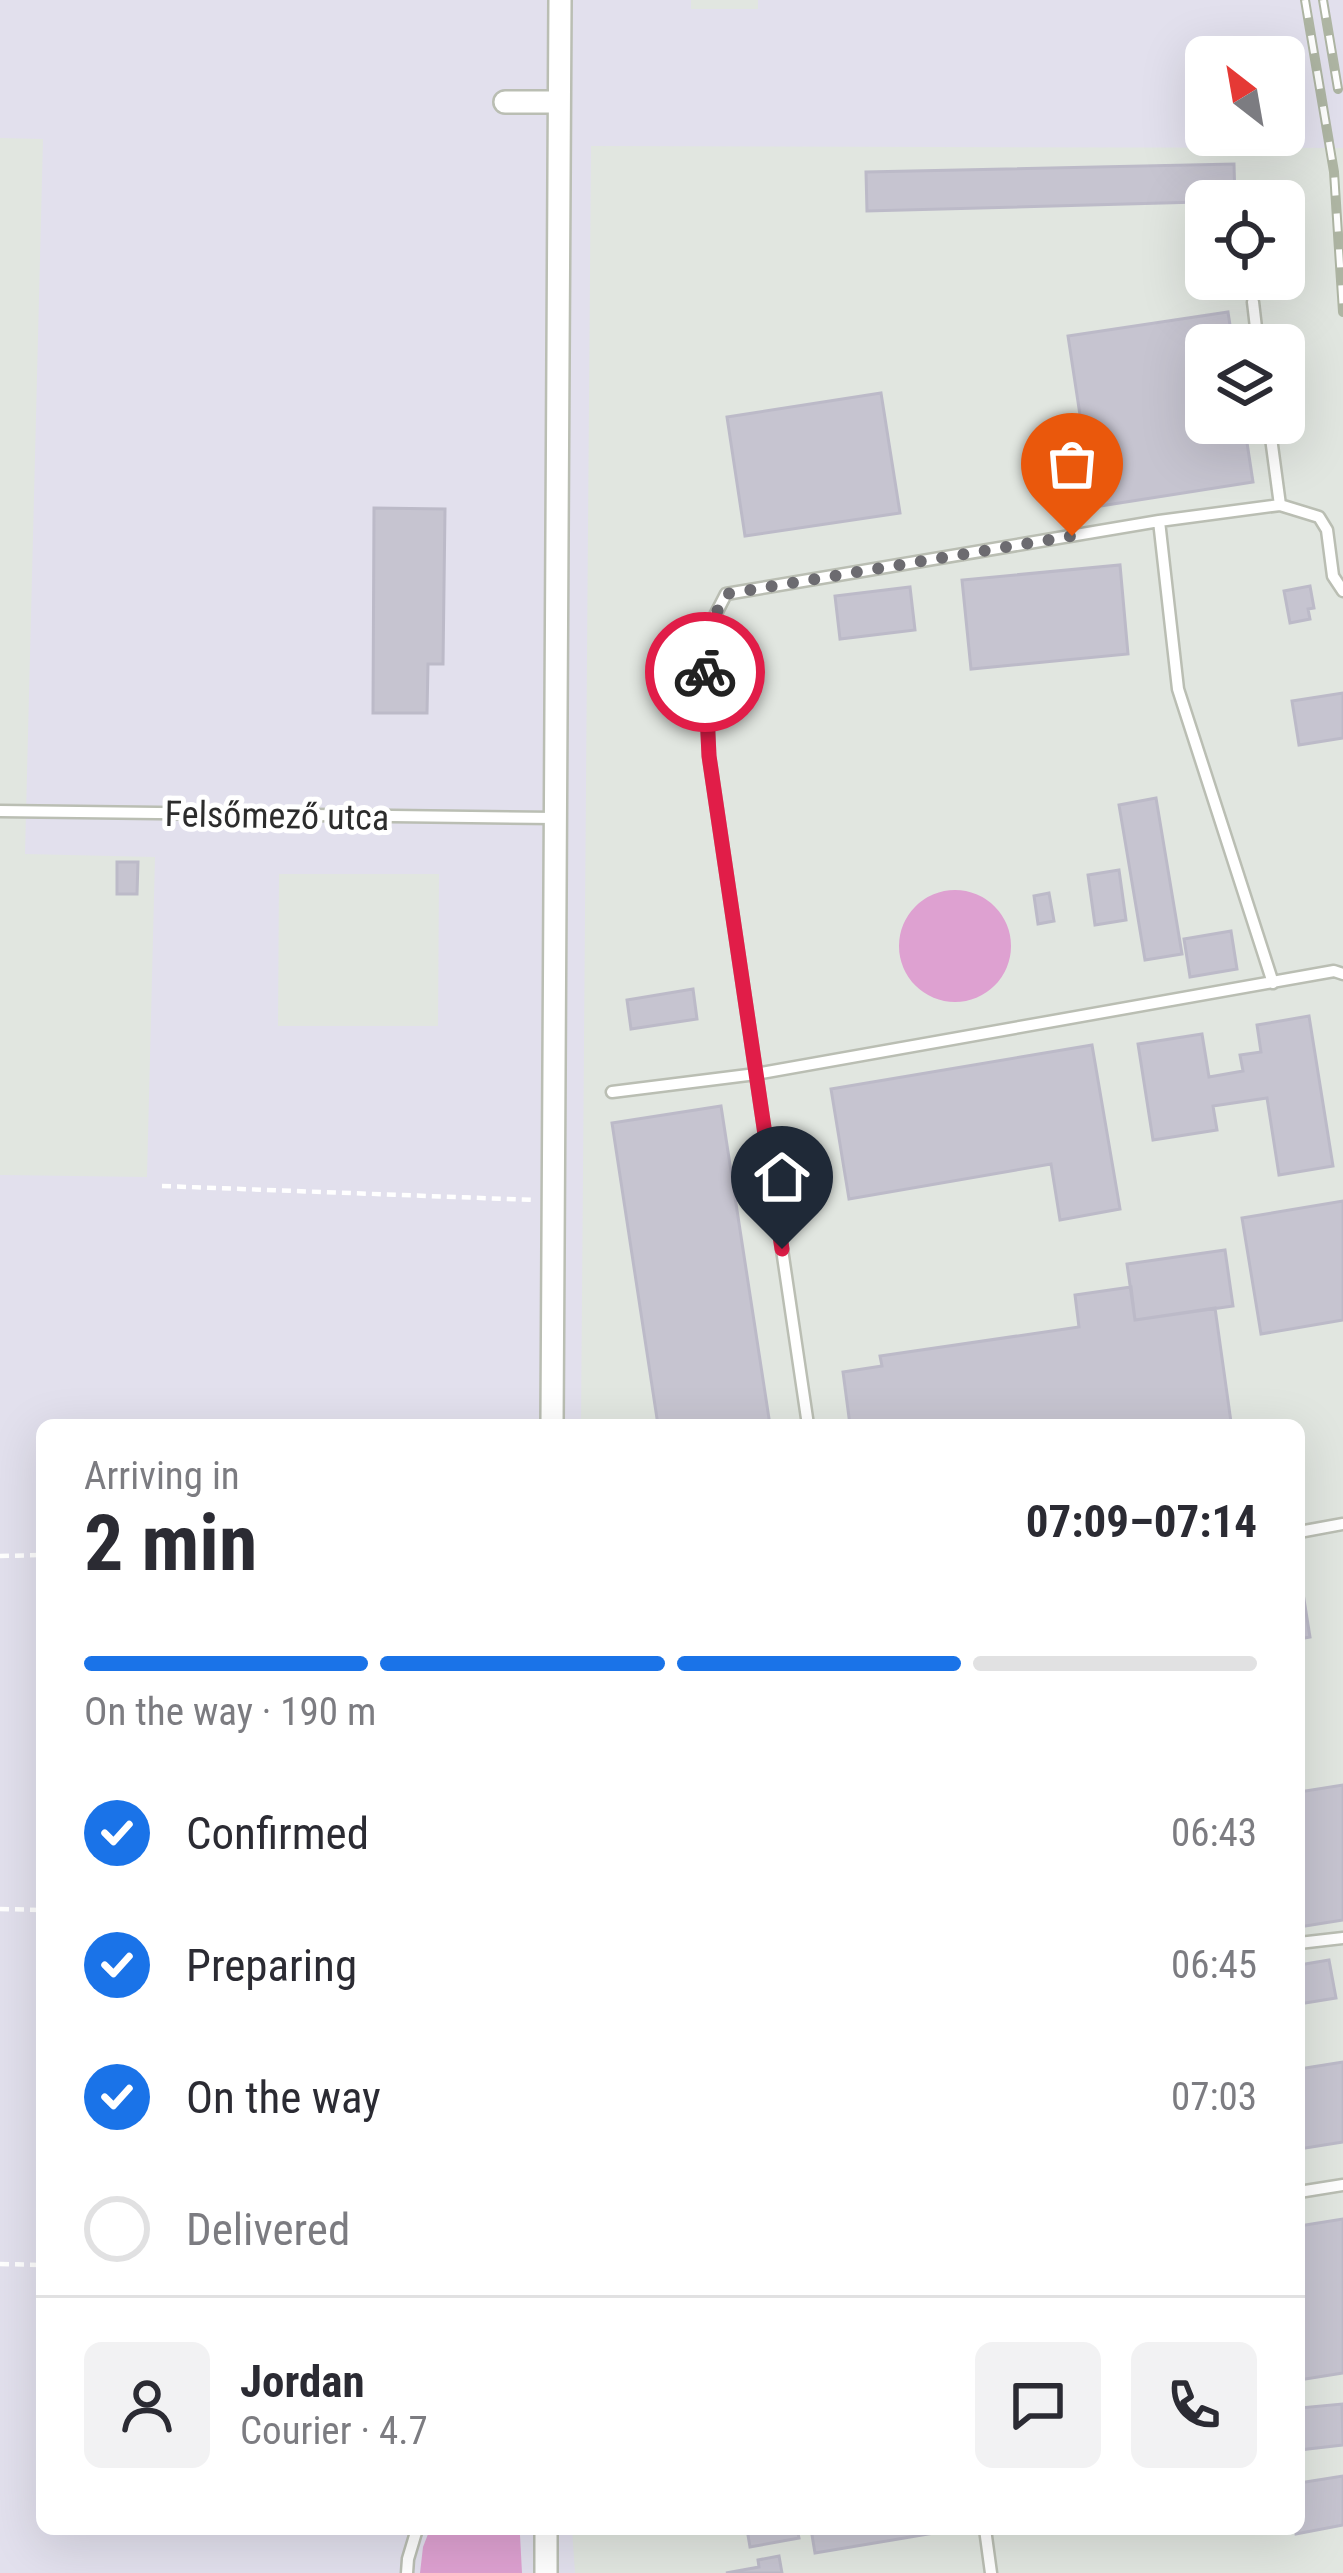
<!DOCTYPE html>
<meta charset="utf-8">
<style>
:root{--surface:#fff;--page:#f2f2f3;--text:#2b2b33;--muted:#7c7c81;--line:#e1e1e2;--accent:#1a73e8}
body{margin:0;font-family:"Roboto Condensed",sans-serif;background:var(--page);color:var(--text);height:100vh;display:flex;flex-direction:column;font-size:45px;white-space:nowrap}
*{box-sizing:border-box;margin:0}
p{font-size:39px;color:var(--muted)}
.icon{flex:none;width:66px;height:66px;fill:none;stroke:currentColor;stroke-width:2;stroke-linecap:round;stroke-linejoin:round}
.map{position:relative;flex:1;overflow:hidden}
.details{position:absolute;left:36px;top:1419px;width:1269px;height:1116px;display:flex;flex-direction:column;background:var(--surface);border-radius:18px;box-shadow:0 12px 48px #0002}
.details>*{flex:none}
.needle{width:78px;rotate:329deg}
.tools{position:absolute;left:1185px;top:36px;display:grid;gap:24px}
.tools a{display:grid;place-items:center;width:120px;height:120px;border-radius:18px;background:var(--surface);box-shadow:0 12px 48px #0002;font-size:60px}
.pin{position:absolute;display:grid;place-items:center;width:102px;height:102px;color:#fff;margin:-123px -51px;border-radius:50% 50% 50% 0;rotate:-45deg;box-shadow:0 0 12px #0007}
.pin .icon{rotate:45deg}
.courier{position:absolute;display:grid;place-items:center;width:120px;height:120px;margin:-60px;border:9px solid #e11d48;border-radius:50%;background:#fff;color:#222;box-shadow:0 3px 15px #0007}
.overview em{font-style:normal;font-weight:700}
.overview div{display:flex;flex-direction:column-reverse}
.overview{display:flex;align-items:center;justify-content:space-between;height:204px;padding:0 48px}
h1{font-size:78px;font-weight:700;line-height:90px}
.bar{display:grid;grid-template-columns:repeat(4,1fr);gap:18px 12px;align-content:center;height:144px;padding:0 48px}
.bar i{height:15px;border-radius:9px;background:var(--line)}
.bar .selected{background:var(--accent)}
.bar p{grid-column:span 4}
.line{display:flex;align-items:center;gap:30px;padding:0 48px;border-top:3px solid var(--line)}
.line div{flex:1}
.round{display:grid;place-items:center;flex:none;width:126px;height:126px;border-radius:18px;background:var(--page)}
ol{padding:0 48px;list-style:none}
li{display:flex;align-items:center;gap:36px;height:132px}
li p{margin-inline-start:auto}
li .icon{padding:12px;border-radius:50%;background:var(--accent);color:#fff;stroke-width:4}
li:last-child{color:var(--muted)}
li i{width:66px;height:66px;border:6px solid var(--line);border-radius:50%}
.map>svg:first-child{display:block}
</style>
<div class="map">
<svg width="1343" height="2573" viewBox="0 0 1343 2573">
<rect width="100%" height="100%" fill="#e2e0ed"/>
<path fill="#e1e6e0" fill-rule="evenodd" d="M691,0H758V9H691Z
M0,138L43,139L25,854L155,857L147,1177L0,1175Z
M591,146L1343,148V2573H575L572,2529H1299V1425H581ZM1206,201H1284V279H1206ZM1206,345H1284V423H1206Z
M279,874H439L438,1026H278Z"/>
<path fill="#dea1d1" d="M899 946a56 56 0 1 1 112 0a56 56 0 1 1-112 0Z
M430,2529H515L520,2535L522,2573H420L423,2547Z"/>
<path fill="#c6c4d0" stroke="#bcbac8" stroke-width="3" d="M1234,164L1235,201L867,211L866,172Z
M1228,312L1233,345H1206V423H1244L1253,482L1094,507L1068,336Z
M881,393L900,513L745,536L727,417Z
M374,508L445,509L443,664H428L427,713H373Z
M1120,565L1128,654L971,669L962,580Z
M1310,586L1314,608L1308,609L1310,619L1290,623L1284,591Z
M910,587L915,630L840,639L835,596Z
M1343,693V738L1299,745L1292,701Z
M1156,798L1182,954L1145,960L1119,805Z
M117,862H138L137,894H117Z
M1119,870L1126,920L1095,925L1088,875Z
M1049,893L1054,921L1038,924L1034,896Z
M1231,931L1237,969L1190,977L1184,939Z
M693,989L697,1019L631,1029L627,1000Z
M1309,1016L1333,1166L1279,1175L1267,1098L1213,1106L1217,1130L1153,1140L1138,1044L1202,1034L1209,1077L1243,1071L1240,1055L1261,1052L1257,1025Z
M1092,1045L1120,1209L1060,1220L1051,1164L849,1199L831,1089Z
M721,1106L770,1425H658L612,1123Z
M1343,1201V1320L1261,1334L1242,1218Z
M1225,1250L1233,1306L1135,1320L1127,1264Z
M1131,1287L1135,1320L1215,1308L1231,1422L1213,1425H850L843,1372L882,1366L880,1356L1079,1327L1075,1295Z
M1299,1568L1310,1637L1299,1639Z
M1343,1785V1920L1299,1927V1792Z
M1329,1960L1336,1998L1299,2004V1965Z
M1343,2062V2142L1299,2149V2069Z
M1343,2219V2373L1299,2380V2226Z
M1342,2404L1343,2445L1299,2450V2408Z
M1343,2476V2525L1296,2534L1295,2529H1299V2483Z
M747,2529H797L799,2538L750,2547Z
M811,2529H952V2530L815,2553Z
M779,2556L782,2573H726L759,2567L758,2560Z"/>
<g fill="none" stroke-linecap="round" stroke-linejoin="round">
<defs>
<path id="lane" d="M1253,302L1258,345
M1269,423L1280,505
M1159,521L1178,689L1273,983
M0,811L555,818
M612,1092L756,1074L1334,971L1343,974
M808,1425L709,756L704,637L726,594L1159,521L1280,505L1319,517L1327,530L1333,576L1343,591
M1299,1532L1343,1524
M1299,1943L1343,1938
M1299,2192L1343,2185
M985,2529L991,2573
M407,2573L408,2559L417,2529"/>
<path id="street" d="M505,102H559
M552,1425L560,0
M546,2573V2529"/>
</defs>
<use href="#lane" stroke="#babeb3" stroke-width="15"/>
<use href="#street" stroke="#babeb3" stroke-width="26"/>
<path stroke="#fff" stroke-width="4.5" stroke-dasharray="9 6" stroke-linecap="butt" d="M162,1186L535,1200
M0,1556L42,1555
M0,1909L42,1910
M0,2264L42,2265"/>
<use href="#lane" stroke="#fff" stroke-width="10"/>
<use href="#street" stroke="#fff" stroke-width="21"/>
<defs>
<path id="rail" d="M1305,0L1334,172L1343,312
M1323,0L1338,89"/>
</defs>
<use href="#rail" stroke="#aeb5a3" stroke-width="10"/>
<use href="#rail" stroke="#fff" stroke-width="6" stroke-dasharray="18" stroke-linecap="butt"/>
</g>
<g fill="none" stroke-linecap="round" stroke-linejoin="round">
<path stroke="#6c6b70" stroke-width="12" stroke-dasharray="0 21.6" d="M705,672L704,637L726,594L1072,536"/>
<path stroke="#e11d48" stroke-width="15" d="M705,672L709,756L782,1249"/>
</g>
<g text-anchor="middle" stroke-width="10" stroke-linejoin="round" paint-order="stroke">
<g font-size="36" fill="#2c2c2c" stroke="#fff">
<text transform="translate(277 815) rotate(1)" y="13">Felsőmező utca</text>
</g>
</g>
</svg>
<div class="tools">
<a><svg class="needle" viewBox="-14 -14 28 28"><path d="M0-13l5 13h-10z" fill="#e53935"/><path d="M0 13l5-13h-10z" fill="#7c7c81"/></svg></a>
<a><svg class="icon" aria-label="locate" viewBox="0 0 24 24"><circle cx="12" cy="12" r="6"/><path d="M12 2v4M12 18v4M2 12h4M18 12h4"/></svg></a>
<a><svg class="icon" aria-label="layers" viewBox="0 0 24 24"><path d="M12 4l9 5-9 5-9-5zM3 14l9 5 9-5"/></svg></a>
</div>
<div class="pin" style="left:1072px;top:536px;background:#ea580c"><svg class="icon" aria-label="bag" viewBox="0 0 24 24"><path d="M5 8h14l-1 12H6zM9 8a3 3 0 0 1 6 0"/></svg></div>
<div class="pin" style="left:782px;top:1249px;background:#1f2937"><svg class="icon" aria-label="home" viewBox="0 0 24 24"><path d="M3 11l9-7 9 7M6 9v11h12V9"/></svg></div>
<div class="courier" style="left:705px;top:672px"><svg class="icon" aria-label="bike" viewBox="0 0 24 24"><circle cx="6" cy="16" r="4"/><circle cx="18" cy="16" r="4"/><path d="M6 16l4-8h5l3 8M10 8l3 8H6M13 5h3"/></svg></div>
<section class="details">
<div class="overview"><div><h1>2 min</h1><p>Arriving in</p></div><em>07:09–07:14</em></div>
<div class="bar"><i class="selected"></i><i class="selected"></i><i class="selected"></i><i></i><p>On the way · 190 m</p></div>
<ol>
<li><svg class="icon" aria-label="check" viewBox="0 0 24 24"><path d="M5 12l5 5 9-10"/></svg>Confirmed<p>06:43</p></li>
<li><svg class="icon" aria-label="check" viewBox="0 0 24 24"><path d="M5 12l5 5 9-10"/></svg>Preparing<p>06:45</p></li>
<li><svg class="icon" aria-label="check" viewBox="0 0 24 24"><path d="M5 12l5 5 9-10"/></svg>On the way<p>07:03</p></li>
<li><i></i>Delivered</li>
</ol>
<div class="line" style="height:216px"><a class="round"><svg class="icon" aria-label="person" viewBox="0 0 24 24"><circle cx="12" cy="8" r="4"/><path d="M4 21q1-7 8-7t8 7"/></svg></a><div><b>Jordan</b><p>Courier · 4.7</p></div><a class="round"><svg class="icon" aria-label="chat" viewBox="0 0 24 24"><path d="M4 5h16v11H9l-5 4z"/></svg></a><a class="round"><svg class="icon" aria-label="phone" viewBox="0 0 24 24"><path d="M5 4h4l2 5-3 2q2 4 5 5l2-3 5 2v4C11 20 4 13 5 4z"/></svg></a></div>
</section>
</div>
